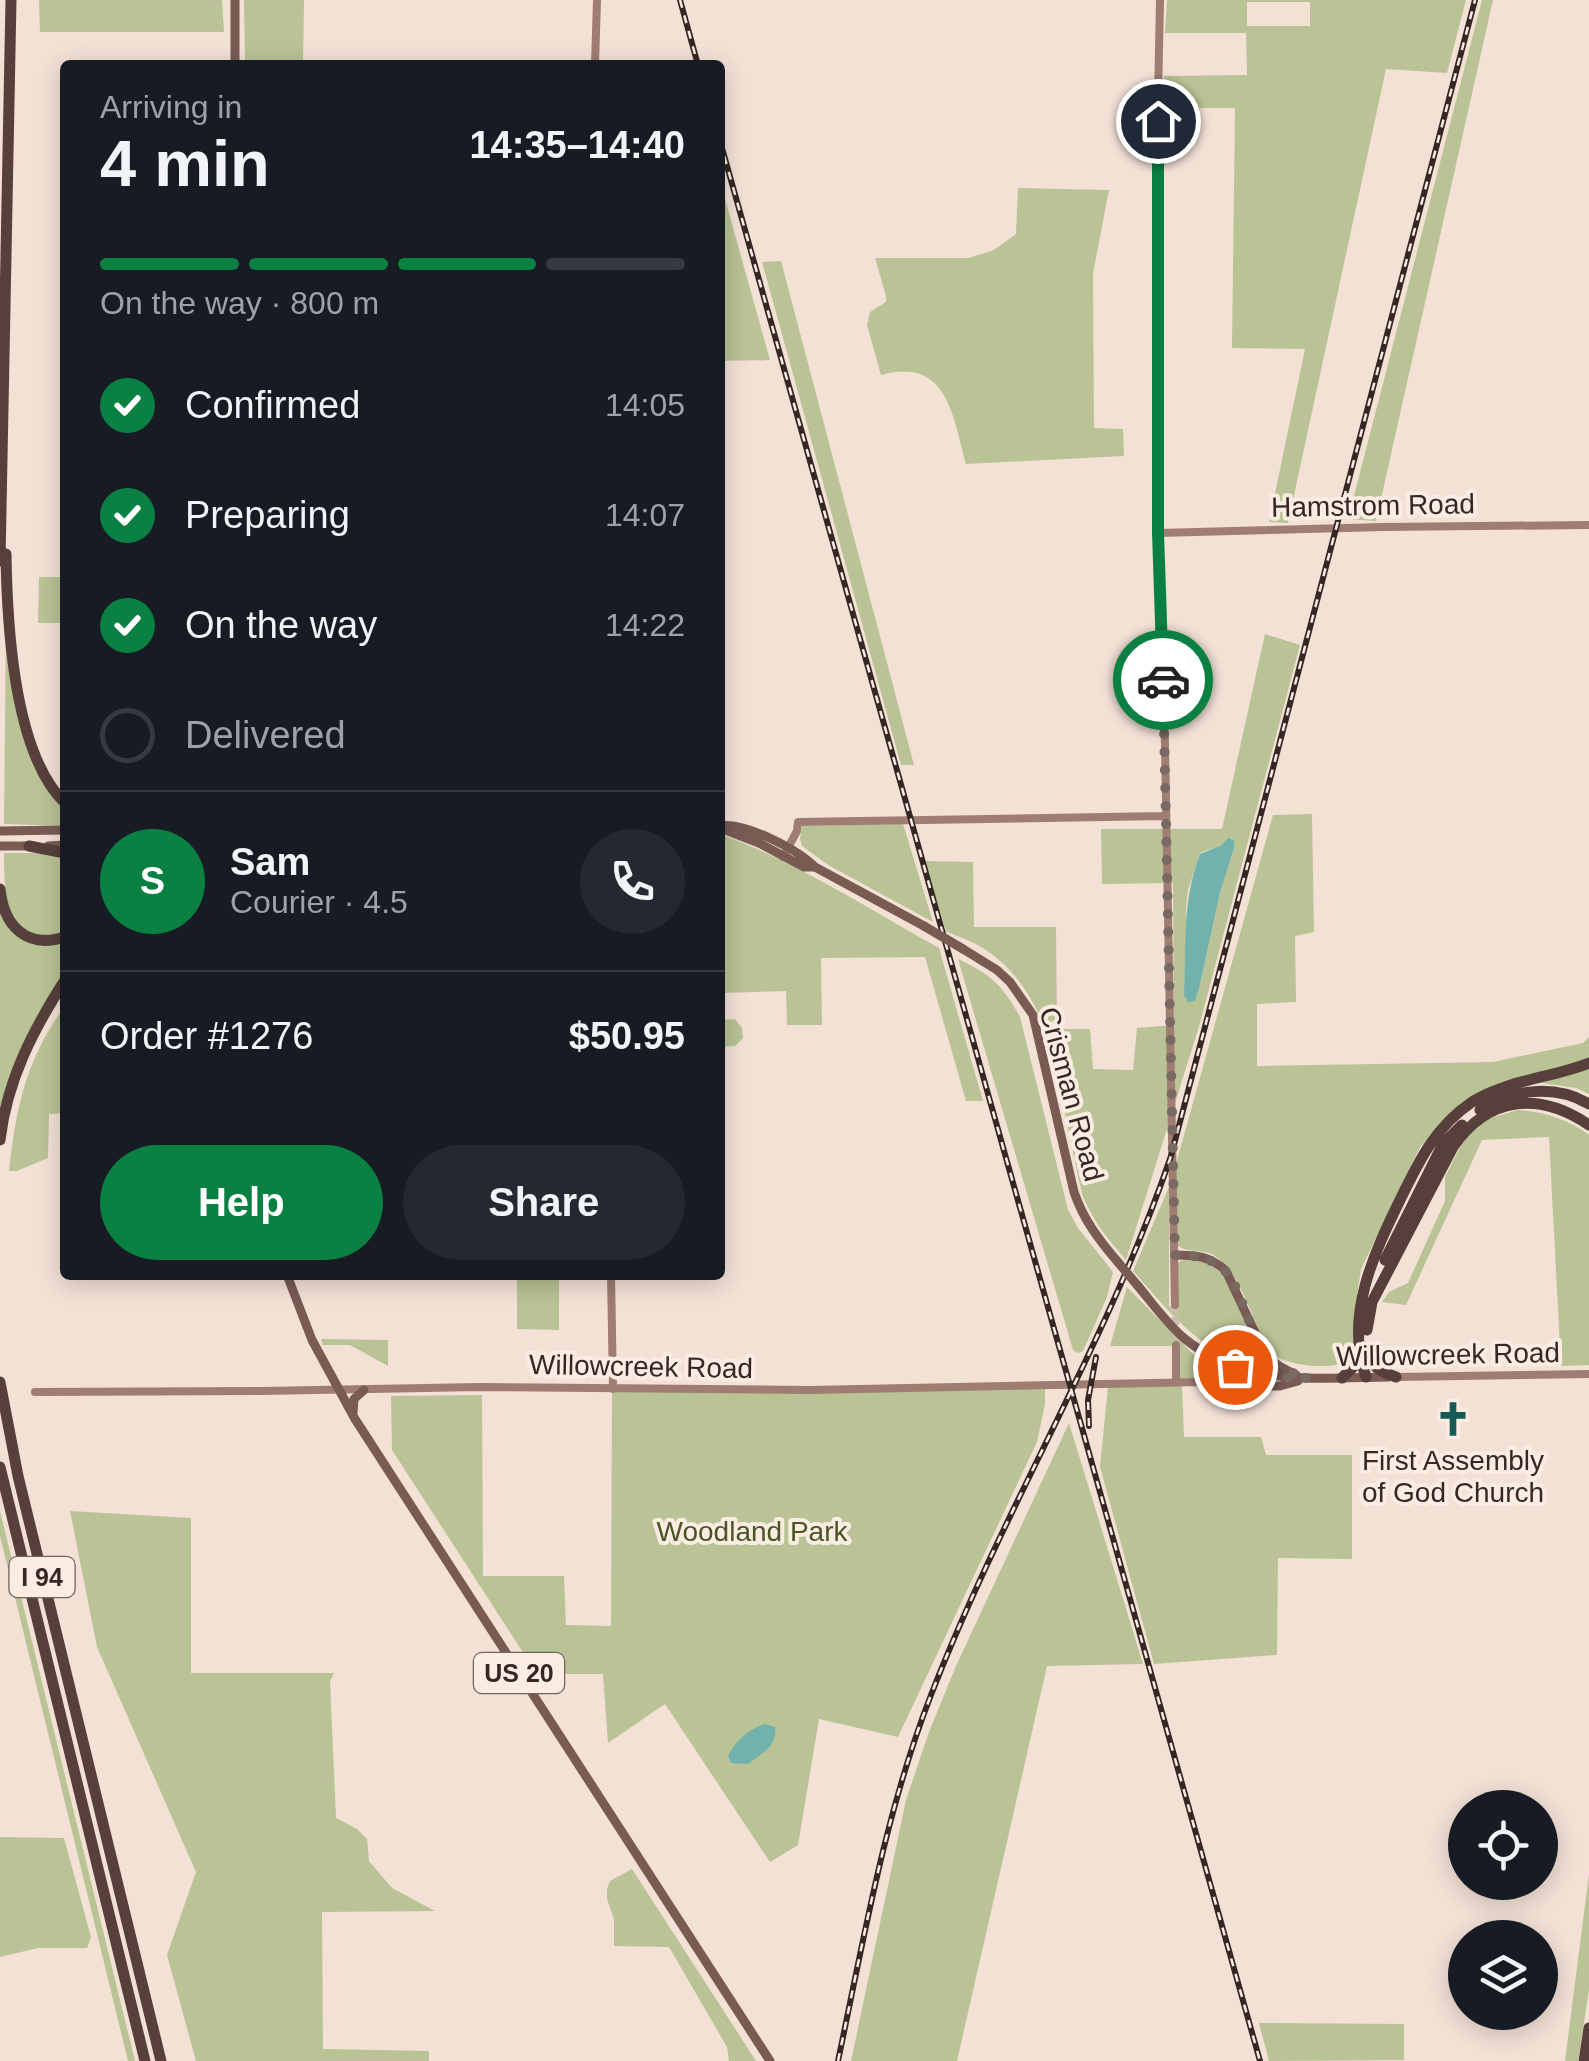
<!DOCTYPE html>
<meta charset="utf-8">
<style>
:root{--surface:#171b24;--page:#242831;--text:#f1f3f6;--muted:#9ea1a6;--line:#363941;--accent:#0b8043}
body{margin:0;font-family:Helvetica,sans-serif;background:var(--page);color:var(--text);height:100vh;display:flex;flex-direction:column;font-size:38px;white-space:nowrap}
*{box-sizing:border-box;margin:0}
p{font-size:32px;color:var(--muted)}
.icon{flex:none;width:55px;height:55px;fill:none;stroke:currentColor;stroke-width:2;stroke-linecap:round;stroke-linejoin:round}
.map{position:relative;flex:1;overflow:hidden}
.side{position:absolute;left:60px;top:60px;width:665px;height:1220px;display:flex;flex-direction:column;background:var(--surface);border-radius:10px;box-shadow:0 5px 25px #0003}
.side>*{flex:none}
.controls{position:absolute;left:1448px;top:1790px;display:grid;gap:20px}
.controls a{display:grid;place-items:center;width:110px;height:110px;border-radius:50%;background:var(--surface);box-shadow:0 5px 25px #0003;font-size:50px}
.pin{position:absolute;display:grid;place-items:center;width:85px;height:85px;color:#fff;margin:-42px;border:5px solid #fff;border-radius:50%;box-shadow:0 2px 10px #0007}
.courier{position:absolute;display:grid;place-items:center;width:100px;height:100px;margin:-50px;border:8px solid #0b8043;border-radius:50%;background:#fff;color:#222;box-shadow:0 2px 12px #0007}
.head em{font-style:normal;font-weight:700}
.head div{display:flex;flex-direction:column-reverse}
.head{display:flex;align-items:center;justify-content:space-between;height:170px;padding:0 40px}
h1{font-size:65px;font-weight:700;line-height:75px}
.bar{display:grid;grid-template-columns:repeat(4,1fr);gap:15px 10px;align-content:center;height:120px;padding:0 40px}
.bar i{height:12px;border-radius:8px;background:var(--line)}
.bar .selected{background:var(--accent)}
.bar p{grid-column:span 4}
.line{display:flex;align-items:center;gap:25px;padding:0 40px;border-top:2px solid var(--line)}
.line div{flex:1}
.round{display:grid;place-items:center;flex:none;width:105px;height:105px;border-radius:52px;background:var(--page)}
ol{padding:0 40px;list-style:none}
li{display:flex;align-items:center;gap:30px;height:110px}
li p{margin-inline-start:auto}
li .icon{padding:10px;border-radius:50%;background:var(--accent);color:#fff;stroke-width:4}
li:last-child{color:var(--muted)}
li i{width:55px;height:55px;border:5px solid var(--line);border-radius:50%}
.button{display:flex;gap:20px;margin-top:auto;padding:20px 40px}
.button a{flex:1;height:115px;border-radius:60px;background:var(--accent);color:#fff;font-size:40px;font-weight:700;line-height:115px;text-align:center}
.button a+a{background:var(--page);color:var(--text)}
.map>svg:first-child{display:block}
</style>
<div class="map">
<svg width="1589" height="2061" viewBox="0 0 1589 2061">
<rect width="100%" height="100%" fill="#f3e1d6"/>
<path fill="#b9c395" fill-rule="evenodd" d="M39,0H222L224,32H40Z
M244,0H304L303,65H245Z
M1167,0H1466L1447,73L1386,69L1288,523L1269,522L1305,349L1232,348L1235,108H1163L1164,76L1247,75L1246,33H1165ZM1247,2H1310V26H1247Z
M1482,0H1493L1376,521L1348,519Z
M720,181L770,360L720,361Z
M1018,188L1109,190L1093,273L1094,428L1123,429L1124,456L966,464C953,417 948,356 881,375L867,325L870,312L886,302V296L875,258H969L994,250L1016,234Z
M781,261L914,765H901L762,262Z
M39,577H65V623H38Z
M6,622L22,719L65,806V826L4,824Z
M1265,634L1300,645L1200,1023L1126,1260C1108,1239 1092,1220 1082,1194L1049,1039C1036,1002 1017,970 983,948C972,941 958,937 946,931L925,861L973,862L974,927H1056L1057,1029H1090L1093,1069L1133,1070L1137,1028L1174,1025L1173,883L1102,884L1101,829H1222ZM1232,838L1234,848L1220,893L1199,989L1196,998L1186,1000V908L1188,890L1200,853L1222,845Z
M1312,814L1314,932L1295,936L1296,1002L1257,1004V1066L1493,1062L1583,1043L1589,1037V1058L1578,1063L1494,1085L1440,1125L1420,1147L1361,1269L1357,1295L1352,1360C1331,1371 1287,1366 1268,1352C1255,1324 1240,1273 1215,1256C1203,1248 1190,1254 1178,1246L1176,1164L1273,815Z
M903,824L933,922L828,865L802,846L800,839L802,826Z
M720,834C797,862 867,908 939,948L983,1101H966L925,957L821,958L822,1025H787L786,991L722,993L720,956Z
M4,853H35L65,857V933C3,944 5,901 4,853Z
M0,908L11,928L65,940V972L38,1018L0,1120Z
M958,959C990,974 1003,985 1020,1017L1068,1210L1078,1228L1113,1272L1107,1297L1083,1351L1078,1353L1073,1350Z
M65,1006V1113L49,1114L48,1158L17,1171H9C16,1107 26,1059 65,1006Z
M735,1019L742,1028L743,1038L735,1046L720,1047V1020Z
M1589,1067V1094L1576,1088L1541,1083Z
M1518,1110C1544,1112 1568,1119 1589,1135V1365L1561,1366L1549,1137L1482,1140L1406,1305L1382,1302L1389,1292L1408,1283L1445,1201V1177L1466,1135L1484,1120Z
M1169,1187V1307L1178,1306V1263L1182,1260C1236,1257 1236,1311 1257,1348C1263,1358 1270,1363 1279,1370C1263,1367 1248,1364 1233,1358C1191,1342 1162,1303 1133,1271Z
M517,1275H559V1330L517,1329Z
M1127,1287L1195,1356L1236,1375L1264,1383L1209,1379H1179L1178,1346H1110Z
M321,1339L388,1340V1366L350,1345H323Z
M1108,1386H1182L1184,1437H1261L1266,1455H1352V1559L1278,1558L1277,1655L1154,1664L1100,1467Z
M1045,1387V1404L1037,1442L898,1737L819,1719L798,1845L770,1862L665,1704L608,1743L603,1674H537L392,1450L391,1396L482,1395L483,1576H564L566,1625L611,1626L612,1392Z
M1069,1423L1143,1664L1047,1666L957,2061H851L906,1800L929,1732L956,1666Z
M0,1511L135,2061H128L0,1536Z
M70,1511L191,1518V1673H334L330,1681L336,1818L357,1829L367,1839L369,1861L392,1888L435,1911L322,1912L323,2049L429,2051V2061H196L167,1955L196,1872L97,1647Z
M0,1837L64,1838L91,1937L87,1948H38L0,1957Z
M632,1869L756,2061H729L727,2047L669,1947L614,1946V1919L607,1899V1889L610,1881Z
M1589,1874V1990L1578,2061H1565Z
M1259,2023L1404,2024V2060L1269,2061Z"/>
<path fill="#72b2ad" d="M1228,838L1234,840V848L1220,893L1199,989L1195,1001L1188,1002L1184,995C1187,944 1181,904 1200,854L1222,845Z
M765,1724L775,1727C778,1746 761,1754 748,1764L731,1763L728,1756C735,1741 750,1728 765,1724Z"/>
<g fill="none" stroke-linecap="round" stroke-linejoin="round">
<path stroke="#cdbcb2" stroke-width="8" stroke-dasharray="8 4" stroke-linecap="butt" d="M1175,1305L1176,1345"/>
<path stroke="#9f7d72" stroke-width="8" d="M1160,0L1157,148L1158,533L1165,745L1175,1305
M595,65L597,0
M1158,533L1383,527L1589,525
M783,857L797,831L798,822L1165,816
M611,1275L613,1389
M1176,1345V1382
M1396,1377L1589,1374
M35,1392L262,1391L479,1387L810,1390L1203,1382L1246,1386"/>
<path stroke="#795b54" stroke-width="9" d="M235,0V65
M720,826C745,822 797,849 815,867L924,926
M720,828L759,843L804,867H815
M0,831L65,830
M0,846H32
M48,846L65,845
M963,949L997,970L1010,982L1033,1015L1074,1192C1083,1219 1099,1240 1117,1261
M1175,1255C1196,1255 1210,1256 1226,1271L1266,1356L1277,1365L1296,1375
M287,1275L312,1340L355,1419L770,2061
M1138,1286C1153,1304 1167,1324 1185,1339C1244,1387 1317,1378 1388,1377
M1246,1386H1280L1298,1381
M353,1413L354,1399L364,1390"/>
<path stroke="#57403b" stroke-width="11" d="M6,554C7,623 13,753 65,803
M0,561L11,0
M29,846L65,853
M0,889C4,927 27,949 65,937
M1480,1110C1513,1089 1555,1084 1589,1104
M0,1140C7,1080 33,1030 65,980
M1385,1260L1443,1144L1462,1125
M1367,1330L1372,1302L1453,1147C1488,1096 1539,1091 1589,1125
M1366,1347C1370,1366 1378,1371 1396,1377
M1366,1377C1344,1317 1374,1253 1400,1200C1419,1161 1435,1127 1472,1102C1507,1080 1551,1078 1589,1063
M1342,1378L1355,1365L1359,1354
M0,1382L18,1476L161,2061
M0,1467L145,2061
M1584,2061L1589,2028"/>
<defs>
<path id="rail" d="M680,0L698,65
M720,141L1260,2061
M1089,1426L1088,1400L1096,1357
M838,2061C864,1938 885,1813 931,1695C1002,1511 1108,1342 1171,1156L1475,0"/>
</defs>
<use href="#rail" stroke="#352824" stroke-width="6"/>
<use href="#rail" stroke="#faece2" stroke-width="2.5" stroke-dasharray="8" stroke-linecap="butt"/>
<path stroke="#795b54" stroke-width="9" d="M924,926L963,949
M1117,1261L1138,1286"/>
</g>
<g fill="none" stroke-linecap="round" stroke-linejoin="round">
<path stroke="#786962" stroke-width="10" stroke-dasharray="0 18" d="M1163,680L1175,1255C1232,1255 1233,1282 1252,1328C1256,1337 1260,1348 1267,1356C1277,1368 1294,1374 1308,1378L1272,1377L1235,1367"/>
<path stroke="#0b8043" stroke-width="12" d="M1158,121V533L1163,680"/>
</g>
<defs>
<symbol id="church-bare" viewBox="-9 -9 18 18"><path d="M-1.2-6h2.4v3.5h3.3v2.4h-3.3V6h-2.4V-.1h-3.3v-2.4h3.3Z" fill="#175a55" stroke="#faece2" stroke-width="2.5" paint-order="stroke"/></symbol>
</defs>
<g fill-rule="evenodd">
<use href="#church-bare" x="1428" y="1394" width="50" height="50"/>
</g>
<g text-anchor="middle" stroke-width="8" stroke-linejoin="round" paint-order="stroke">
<g fill="#faece2" stroke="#70635d" stroke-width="2.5">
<rect x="9.5" y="1557" width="65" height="40" rx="8"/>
<rect x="474" y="1653" width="90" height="40" rx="8"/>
</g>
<g font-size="25" font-weight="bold" fill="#352824">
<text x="42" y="1586">I 94</text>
<text x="519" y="1682">US 20</text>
</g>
<g font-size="28" fill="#352824" stroke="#faece2">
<text transform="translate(1373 505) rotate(-1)" y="10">Hamstrom Road</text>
<text transform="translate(1072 1094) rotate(75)" y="10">Crisman Road</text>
<text transform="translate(1448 1354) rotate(-1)" y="10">Willowcreek Road</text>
<text transform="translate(641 1366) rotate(1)" y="10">Willowcreek Road</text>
</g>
<g font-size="28" fill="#352824" stroke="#faece2">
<text x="1453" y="1470">First Assembly<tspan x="1453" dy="32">of God Church</tspan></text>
</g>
<g font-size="28" fill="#4a5526" stroke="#faece2">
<text x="752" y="1541">Woodland Park</text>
</g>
</g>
</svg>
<div class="controls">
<a><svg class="icon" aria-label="locate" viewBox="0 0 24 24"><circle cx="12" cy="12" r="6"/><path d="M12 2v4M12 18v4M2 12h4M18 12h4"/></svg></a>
<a><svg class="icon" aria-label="layers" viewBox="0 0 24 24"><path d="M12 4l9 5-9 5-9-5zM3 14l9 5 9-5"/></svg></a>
</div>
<div class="pin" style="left:1235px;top:1367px;background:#ea580c"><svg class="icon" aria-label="bag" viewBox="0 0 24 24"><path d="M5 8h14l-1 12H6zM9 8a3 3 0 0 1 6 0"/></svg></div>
<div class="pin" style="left:1158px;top:121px;background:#1f2937"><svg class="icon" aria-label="home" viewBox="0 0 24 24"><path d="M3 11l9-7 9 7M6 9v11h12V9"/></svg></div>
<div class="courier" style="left:1163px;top:680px"><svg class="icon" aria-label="car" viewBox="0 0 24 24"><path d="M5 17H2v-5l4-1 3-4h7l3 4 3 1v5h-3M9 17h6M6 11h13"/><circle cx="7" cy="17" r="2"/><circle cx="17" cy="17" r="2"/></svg></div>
<section class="side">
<div class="head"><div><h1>4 min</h1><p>Arriving in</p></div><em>14:35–14:40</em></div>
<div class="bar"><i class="selected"></i><i class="selected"></i><i class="selected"></i><i></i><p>On the way · 800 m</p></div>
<ol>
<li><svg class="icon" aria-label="check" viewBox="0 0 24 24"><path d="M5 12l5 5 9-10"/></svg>Confirmed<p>14:05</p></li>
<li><svg class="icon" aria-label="check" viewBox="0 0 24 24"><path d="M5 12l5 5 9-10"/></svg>Preparing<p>14:07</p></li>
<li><svg class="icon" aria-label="check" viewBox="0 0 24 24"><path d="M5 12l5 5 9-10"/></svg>On the way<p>14:22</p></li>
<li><i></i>Delivered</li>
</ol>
<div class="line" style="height:180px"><b class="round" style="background:var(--accent);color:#fff">S</b><div><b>Sam</b><p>Courier · 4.5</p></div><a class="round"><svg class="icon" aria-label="phone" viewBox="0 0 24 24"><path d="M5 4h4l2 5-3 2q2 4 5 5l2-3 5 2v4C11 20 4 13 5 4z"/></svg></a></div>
<div class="line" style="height:130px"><div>Order #1276</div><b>$50.95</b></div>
<div class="button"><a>Help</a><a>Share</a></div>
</section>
</div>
